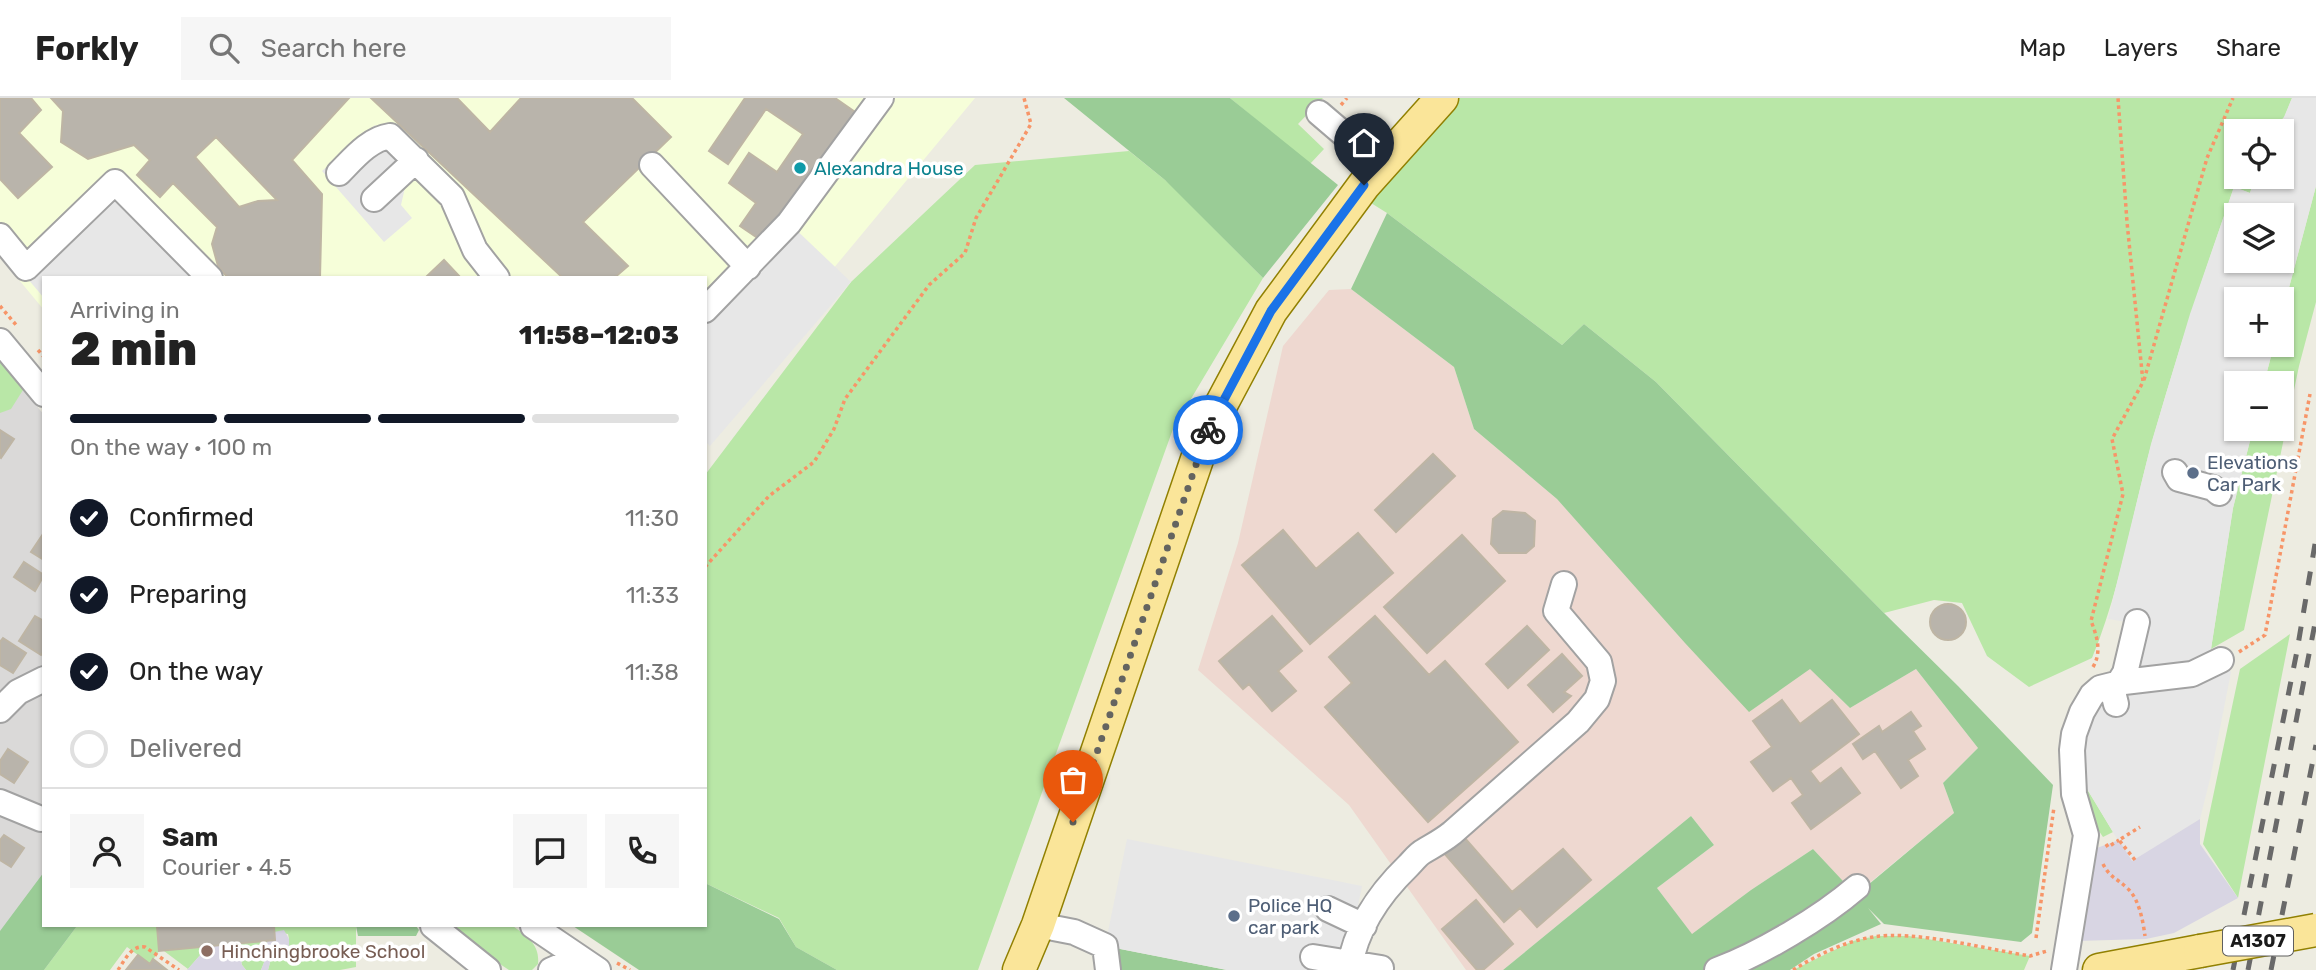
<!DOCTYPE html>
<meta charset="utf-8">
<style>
:root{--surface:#fff;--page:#f6f6f6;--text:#222;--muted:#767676;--line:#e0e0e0;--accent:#111827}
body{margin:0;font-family:Rubik,sans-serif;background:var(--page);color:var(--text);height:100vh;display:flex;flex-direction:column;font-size:26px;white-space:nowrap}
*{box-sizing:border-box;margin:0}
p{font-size:23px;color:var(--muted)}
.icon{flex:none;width:38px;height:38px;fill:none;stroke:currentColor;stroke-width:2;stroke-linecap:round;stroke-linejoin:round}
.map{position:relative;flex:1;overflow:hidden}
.sheet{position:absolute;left:42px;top:178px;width:665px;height:651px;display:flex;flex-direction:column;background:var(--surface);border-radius:0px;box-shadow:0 2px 5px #0004}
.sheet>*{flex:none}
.tools{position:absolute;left:2224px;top:21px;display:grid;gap:14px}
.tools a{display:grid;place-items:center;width:70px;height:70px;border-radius:0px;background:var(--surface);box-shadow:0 2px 5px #0004;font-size:35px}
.pin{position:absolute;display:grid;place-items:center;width:60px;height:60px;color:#fff;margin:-72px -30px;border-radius:50% 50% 50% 0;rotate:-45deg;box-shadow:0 0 7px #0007}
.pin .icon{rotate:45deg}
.courier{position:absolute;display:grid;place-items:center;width:70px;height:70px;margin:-35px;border:5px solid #1a73e8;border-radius:50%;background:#fff;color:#222;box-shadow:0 2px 9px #0007}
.headline em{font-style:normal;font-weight:800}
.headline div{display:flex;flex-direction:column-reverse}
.headline{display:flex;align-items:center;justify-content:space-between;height:119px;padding:0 28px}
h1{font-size:46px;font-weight:800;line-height:52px}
.bar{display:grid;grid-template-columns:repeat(4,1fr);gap:10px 7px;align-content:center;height:84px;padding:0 28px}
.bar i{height:9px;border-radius:5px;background:var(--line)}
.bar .on{background:var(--accent)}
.bar p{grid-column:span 4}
.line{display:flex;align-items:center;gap:18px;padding:0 28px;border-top:2px solid var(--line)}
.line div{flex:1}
.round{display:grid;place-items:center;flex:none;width:74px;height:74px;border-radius:0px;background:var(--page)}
ol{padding:0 28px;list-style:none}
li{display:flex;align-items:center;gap:21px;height:77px}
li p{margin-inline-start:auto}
li .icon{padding:7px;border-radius:50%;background:var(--accent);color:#fff;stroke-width:4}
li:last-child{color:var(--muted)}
li i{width:38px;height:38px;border:4px solid var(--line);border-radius:50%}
header{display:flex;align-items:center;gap:42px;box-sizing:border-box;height:98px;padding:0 35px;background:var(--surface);border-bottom:2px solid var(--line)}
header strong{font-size:33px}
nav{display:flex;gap:38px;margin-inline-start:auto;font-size:24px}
.search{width:490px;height:63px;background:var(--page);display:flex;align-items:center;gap:18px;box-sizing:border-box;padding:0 24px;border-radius:0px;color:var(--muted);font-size:26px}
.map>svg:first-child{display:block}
</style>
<header>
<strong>Forkly</strong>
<div class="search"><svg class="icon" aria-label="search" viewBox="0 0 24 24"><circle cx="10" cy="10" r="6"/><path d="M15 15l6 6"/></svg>Search here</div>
<nav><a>Map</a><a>Layers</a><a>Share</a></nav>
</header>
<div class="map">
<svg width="2316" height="872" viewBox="0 0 2316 872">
<rect width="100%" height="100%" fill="#edece1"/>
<path fill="#dad9d8" d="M0,262L44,317V828H77L44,872H0Z"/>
<path fill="#eed8d0" d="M1351,191L1454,269L1474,331L1557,401L1749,613L1810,570L1850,610L1916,571L1978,650L1943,685L1954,715L1855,797L1813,751L1751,792L1692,837L1657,790L1714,747L1691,718L1503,872H1466L1349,707L1198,572L1238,445L1283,248L1329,192Z"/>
<path fill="#f6fed9" d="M0,0H975L705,325V180H44V212L0,159Z"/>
<path fill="#b9e7a7" d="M1230,0H1323L1298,26L1324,51L1310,66Z
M1457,0H2292L2284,20L2272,33H2236V79H2255L2250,95L2234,89C2205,173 2176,258 2152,344C2132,416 2121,490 2092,560L2029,589L1987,558L1962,505L1934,502L1884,515L1656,284L1584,226L1562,247L1387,115L1363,100Z
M1129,53L1170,86L1263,180L1173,331L978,872H837L796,849L779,820L705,785V377L851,184L975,67Z
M2316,88V204L2299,268L2244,532L2211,551L2233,410L2253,331H2282V285H2264L2274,247H2282V216Z
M0,262L23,292L11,311L0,315Z
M2290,536L2238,800L2203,746L2240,571Z
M2084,686L2113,734L2103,739L2095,727Z
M77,828H157L159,853L150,866L127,849L110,872H44Z
M274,828H356V869L340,872H268L272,857L286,852L289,841L288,836L274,834Z
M451,828H513C528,839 540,847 538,866L532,872H509L456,837Z
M1876,838H1909L2030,858L2024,872H1793L1853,843Z
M267,842V857L261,872H246L242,867L237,845Z
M209,847L188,871L164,853Z"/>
<path fill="#9acc96" d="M1064,0H1230L1338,87L1263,180L1165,82Z
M1387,115L1562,247L1584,226L1656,284L1884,515L1958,588L2053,687L2032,835L2021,844L1884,826L1868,810L1881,826L1814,856L1790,872H1503L1691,718L1714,747L1657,790L1692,836L1751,792L1813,751L1856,797L1954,715L1943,685L1978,650L1916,571L1850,610L1810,571L1749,614L1685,545L1557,401L1474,331L1454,269L1351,191Z
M44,774V828H77L44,872H0V833Z
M705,785L779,821L796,849L837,872H639L573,828H705Z
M356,828H416L419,832L416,838H358Z
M1105,848L1227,872H1117Z"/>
<path fill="#e7e7e7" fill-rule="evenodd" d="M2292,0H2316V88L2282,216V201H2236V247H2274L2264,285H2236V331H2253L2233,410L2211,551L2231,574L2210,681L2200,721L2131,764L2084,686V639L2115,574L2127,524L2108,521L2151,346L2190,216L2234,89L2250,95L2255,79H2282V33H2272L2284,19ZM2236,117H2282V163H2236Z
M375,27L410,68L401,107L412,120L384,144L322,73Z
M109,79L191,180H44V200L16,167Z
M789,125L851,184L710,348L705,343V212Z
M1127,741L1362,788L1345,872H1227L1105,848Z"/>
<path fill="#d8d5e3" d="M2200,721V746L2238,800L2174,835L2146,841L2076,843L2080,756L2119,742L2132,763Z
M284,832L289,841V848L282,855L272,857L268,872H261L267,857V842L274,834Z
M237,845L242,867L246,872H187L209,847Z"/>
<path fill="#b9b4ab" stroke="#beb5a4" stroke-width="2" fill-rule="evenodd" d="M0,0H31L41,12L19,35L52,69L18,100L0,81Z
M51,0H349L292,62L322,96L320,180H228L218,168L212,146L217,129L173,85L160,99L137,77L150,62L134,47L88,61L61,44L63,13ZM216,39L277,102L258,103L239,109L195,59Z
M371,0H457L490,34L521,0H632L671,39L583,124L628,168L614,180H563Z
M745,0H835L858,16L768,147L740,128L756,105L729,85L749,55L777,74L803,36L766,11L728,66L709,53Z
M444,162L461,180H425Z
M0,332L14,341L1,360L0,359Z
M1433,356L1455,378L1396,434L1375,412Z
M1503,413L1525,415L1535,423L1534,448L1526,455H1499L1491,446L1493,421Z
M1283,432L1316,471L1358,435L1393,475L1310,546L1242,467Z
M43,436H44V462L31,454Z
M1462,437L1505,483L1427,555L1384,509Z
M24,464L44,477L35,493L14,479Z
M1930 524a18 18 0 1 1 36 0a18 18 0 1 1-36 0Z
M35,518L44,523V553L41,557L19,543Z
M1272,518L1302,553L1278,573L1296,593L1272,613L1249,586L1243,591L1219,563Z
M1375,518L1429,577L1445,563L1518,644L1428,724L1325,609L1352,585L1329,559Z
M1527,528L1549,552L1508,590L1486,566Z
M3,540L26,555L13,575L0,567V544Z
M1562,556L1582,578L1564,594L1571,598L1553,614L1528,587Z
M1782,602L1800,626L1832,602L1859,636L1810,673L1820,686L1841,670L1860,695L1811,731L1792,705L1803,697L1791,680L1773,693L1751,664L1772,649L1753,623Z
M1911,614L1921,628L1913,633L1925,651L1908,662L1918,678L1901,690L1875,653L1863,661L1853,646L1879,628L1882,634Z
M8,651L28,664L14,685L0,676V663Z
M4,737L24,750L11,769L0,762V742Z
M1463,738L1512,794L1563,751L1591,782L1537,829L1520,810L1504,824L1444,755Z
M1476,802L1513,846L1483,872H1477L1442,831Z
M157,828H274L275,842L159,853Z
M138,857L150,866L153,861L167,872H126Z"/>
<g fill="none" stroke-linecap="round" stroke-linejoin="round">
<defs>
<path id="minor" d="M1319,15L1381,68
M652,67L748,169
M339,75C353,61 369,41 390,38L452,99L475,152L497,180
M374,101L416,62
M0,138L26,170L115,84L210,180
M705,212L789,125L881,0
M0,243L44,296
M2175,374L2179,381L2213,390L2219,395
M2116,606L2113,594L2125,575L2137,524
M0,612L18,594L44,581
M0,704L41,721
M1328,811L1364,828
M1038,827L1074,834L1105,848L1108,872
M433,828L488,872
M533,828L598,872
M1313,859L1381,870
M551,872L579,860
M1349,872C1355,832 1379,796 1408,768C1413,763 1418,756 1424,753C1434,747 1442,743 1452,735L1578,624L1597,601L1603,583L1599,564L1556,513L1564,486
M1717,872C1762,855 1821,820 1857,789
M2064,872L2086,737L2074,696L2072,652L2074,636L2082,614L2092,597L2100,590L2124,584L2192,576L2221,562"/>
<path id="major" d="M1019,872L1038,827L1206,335L1271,213L1364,87L1442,0
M2099,872L2200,853"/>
</defs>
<use href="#minor" stroke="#a2a2a2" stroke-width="28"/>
<use href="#major" stroke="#918002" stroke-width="35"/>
<path stroke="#f79568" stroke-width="3.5" stroke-dasharray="3.5 3.5" stroke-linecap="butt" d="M1341,7L1347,0
M0,208L17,228
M38,252L44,259
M2144,282L2207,60L2233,0
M705,469L769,398L814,364L834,331L845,301L929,187L965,155L976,120L1031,26L1024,0
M2239,554L2265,537L2310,296
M2093,569C2102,554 2097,538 2091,523L2123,396L2112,341L2143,284L2127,124L2118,0
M2106,746L2108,749L2119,742
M2135,762L2119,742L2140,729
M2103,766C2110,780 2117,780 2127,790C2139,800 2143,823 2145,838
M2036,840L2054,709
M617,865L630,872
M118,872C125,862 131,847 145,849L179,872
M1793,872C1817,857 1846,843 1873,839C1915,832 1986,851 2030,858L2047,853"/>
<use href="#minor" stroke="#fff" stroke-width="24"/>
<use href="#major" stroke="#fae599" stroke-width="32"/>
<path stroke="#696969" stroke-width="5" stroke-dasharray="14 14" stroke-linecap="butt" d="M2233,872L2297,553L2316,440
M2248,872L2316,520
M2271,872L2316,647"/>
<defs>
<path id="major-bridge" d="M2200,853L2316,832"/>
</defs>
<use href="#major-bridge" stroke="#918002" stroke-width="35" stroke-linecap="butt"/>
<use href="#major-bridge" stroke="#fae599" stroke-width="32"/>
</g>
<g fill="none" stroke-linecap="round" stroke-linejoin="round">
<path stroke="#646460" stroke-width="7" stroke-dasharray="0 12.6" d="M1073,724L1208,332"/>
<path stroke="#1a73e8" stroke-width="9" d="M1208,332L1271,213L1364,87"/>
</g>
<circle fill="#0f9aa8" stroke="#fff" stroke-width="2.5" cx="800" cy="70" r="7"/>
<g fill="#5c6f8a" stroke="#fff" stroke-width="2.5">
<circle cx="2193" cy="375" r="7"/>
<circle cx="1234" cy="818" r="7"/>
</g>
<circle fill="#8d6e63" stroke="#fff" stroke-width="2.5" cx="207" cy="853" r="7"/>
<g text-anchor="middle" stroke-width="7" stroke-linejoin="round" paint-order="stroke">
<rect fill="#fff" stroke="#5f5f5f" stroke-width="2" x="2223" y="828.5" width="70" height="29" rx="5"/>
<g font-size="18" font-weight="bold" fill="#1b1b1b">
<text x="2258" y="849">A1307</text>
</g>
<g font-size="19" fill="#0d838f" stroke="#fff" text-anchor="start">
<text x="814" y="77">Alexandra House</text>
</g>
<g font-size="19" fill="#4e5e75" stroke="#fff" text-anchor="start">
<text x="2207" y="371">Elevations<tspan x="2207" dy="22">Car Park</tspan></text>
<text x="1248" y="814">Police HQ<tspan x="1248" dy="22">car park</tspan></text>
</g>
<g font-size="19" fill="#785e54" stroke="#fff" text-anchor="start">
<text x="221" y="860">Hinchingbrooke School</text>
</g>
</g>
</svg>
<div class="tools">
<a><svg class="icon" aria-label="locate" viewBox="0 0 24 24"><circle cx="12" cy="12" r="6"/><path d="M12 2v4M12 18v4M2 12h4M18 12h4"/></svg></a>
<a><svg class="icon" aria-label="layers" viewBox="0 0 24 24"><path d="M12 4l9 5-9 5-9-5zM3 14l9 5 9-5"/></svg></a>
<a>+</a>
<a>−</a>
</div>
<div class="pin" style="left:1073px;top:724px;background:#ea580c"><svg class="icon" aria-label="bag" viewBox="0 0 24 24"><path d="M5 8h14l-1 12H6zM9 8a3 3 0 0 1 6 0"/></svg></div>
<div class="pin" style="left:1364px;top:87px;background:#1f2937"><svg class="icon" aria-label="home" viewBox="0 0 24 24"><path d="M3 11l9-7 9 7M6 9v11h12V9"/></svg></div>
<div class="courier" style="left:1208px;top:332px"><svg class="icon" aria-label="bike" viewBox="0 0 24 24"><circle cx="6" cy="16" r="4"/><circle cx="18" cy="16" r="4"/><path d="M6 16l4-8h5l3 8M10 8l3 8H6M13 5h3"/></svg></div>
<section class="sheet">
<div class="headline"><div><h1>2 min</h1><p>Arriving in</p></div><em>11:58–12:03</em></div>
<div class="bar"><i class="on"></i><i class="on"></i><i class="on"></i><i></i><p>On the way · 100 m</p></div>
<ol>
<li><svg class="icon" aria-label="check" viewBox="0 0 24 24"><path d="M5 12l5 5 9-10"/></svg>Confirmed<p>11:30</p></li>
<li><svg class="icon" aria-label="check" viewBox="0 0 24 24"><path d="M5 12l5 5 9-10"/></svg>Preparing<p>11:33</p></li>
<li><svg class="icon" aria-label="check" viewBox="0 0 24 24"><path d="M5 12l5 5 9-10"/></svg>On the way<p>11:38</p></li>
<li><i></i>Delivered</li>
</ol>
<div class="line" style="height:126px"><a class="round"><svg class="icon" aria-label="person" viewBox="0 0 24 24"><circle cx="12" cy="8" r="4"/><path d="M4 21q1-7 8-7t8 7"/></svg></a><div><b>Sam</b><p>Courier · 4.5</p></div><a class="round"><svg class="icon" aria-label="chat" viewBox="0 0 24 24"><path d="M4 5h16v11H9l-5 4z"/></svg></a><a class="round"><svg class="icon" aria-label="phone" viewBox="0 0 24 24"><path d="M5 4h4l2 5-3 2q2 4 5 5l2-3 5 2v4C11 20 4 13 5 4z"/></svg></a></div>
</section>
</div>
